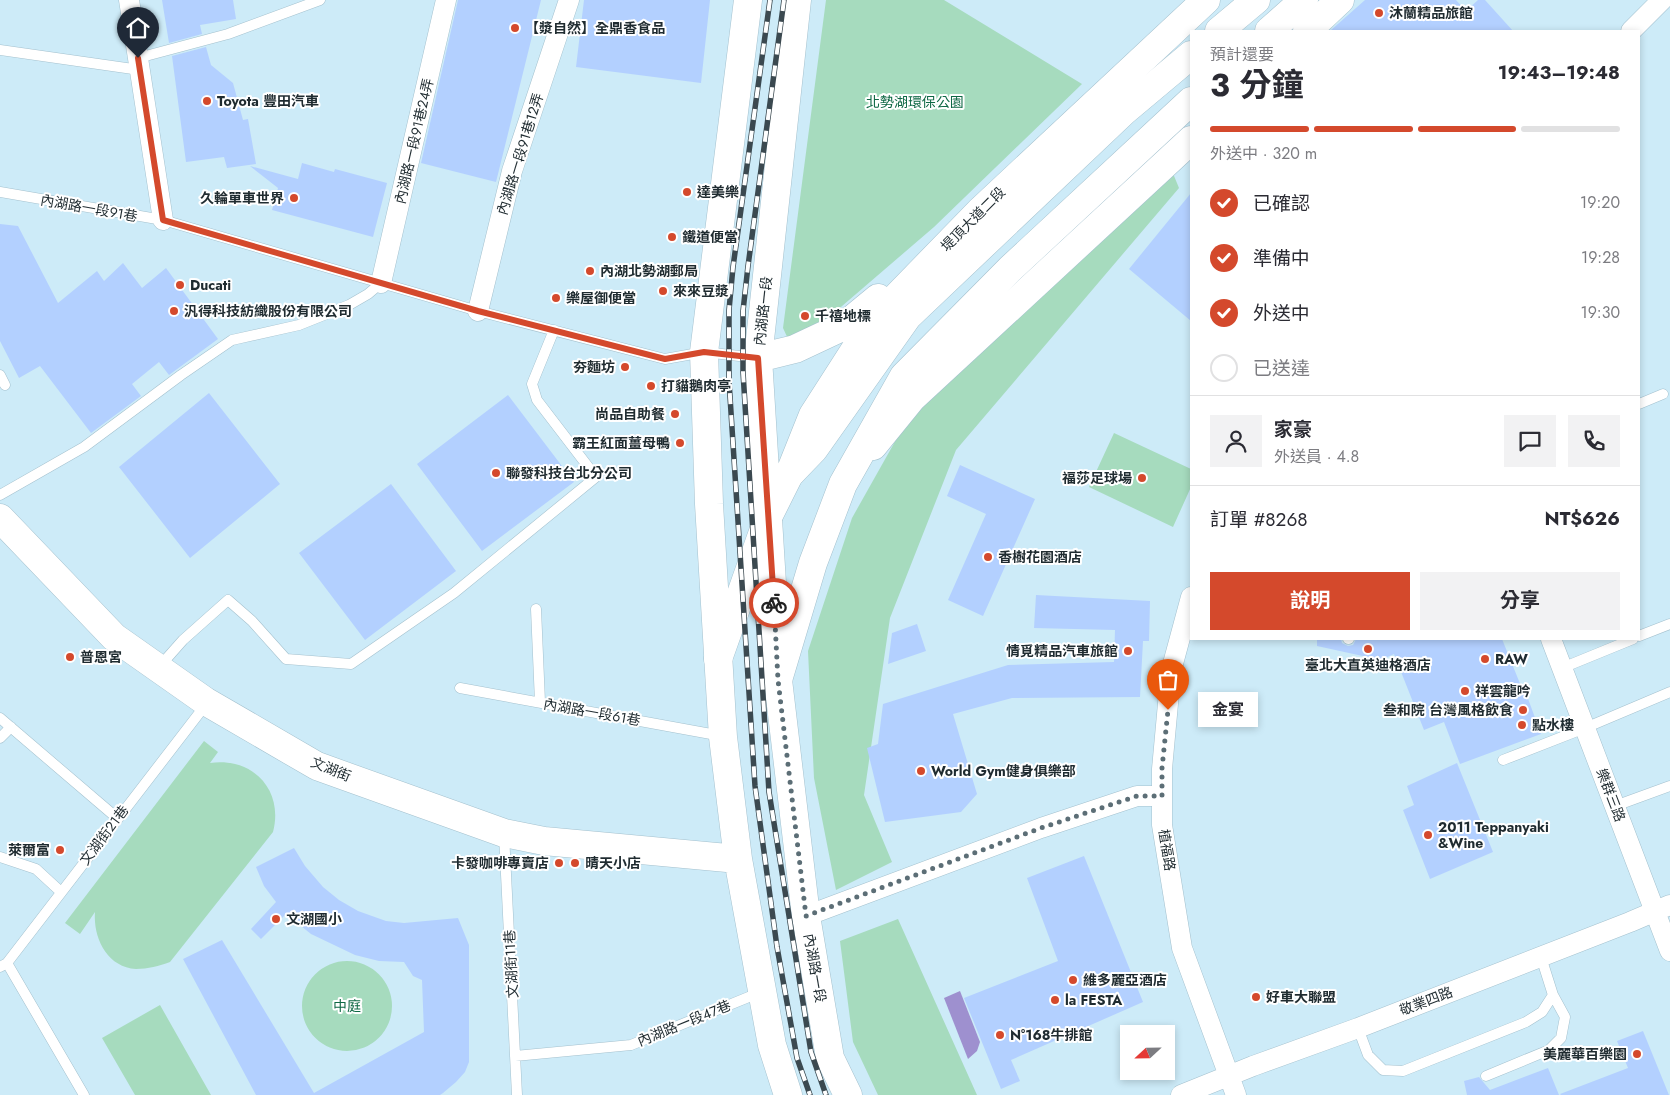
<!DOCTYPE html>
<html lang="zh-TW">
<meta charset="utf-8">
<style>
:root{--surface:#fff;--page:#f2f2f3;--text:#2b2b33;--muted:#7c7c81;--line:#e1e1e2;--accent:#d4492c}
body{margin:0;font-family:Jost,"Noto Sans TC",sans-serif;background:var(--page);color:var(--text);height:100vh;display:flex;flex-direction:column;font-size:19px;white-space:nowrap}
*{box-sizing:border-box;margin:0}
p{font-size:16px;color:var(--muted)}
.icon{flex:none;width:28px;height:28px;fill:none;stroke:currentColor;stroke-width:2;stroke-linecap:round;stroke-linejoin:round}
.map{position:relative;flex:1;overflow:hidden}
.side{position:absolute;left:1190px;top:30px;width:450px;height:610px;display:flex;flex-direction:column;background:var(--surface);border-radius:0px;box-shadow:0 2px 8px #0003}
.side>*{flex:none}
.needle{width:32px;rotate:248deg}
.fabs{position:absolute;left:1120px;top:1025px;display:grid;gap:10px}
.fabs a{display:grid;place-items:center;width:55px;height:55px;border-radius:0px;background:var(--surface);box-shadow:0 2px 8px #0003;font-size:25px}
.pin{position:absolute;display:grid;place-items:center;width:42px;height:42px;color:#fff;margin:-51px -21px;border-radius:50% 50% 50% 0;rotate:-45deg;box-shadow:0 0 5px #0007}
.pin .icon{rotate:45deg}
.courier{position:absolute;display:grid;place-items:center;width:50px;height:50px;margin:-25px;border:4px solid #d4492c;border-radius:50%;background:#fff;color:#222;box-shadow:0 1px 6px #0007}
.bubble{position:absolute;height:35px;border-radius:0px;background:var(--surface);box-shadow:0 2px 8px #0003;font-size:16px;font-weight:700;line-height:35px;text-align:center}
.headline em{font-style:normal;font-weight:700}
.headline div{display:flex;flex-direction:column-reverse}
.headline{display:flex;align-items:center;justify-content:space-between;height:85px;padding:0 20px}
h1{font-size:32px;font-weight:700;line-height:38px}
.bar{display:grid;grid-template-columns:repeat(4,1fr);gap:8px 5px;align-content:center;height:60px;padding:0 20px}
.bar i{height:6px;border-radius:4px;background:var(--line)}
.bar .selected{background:var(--accent)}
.bar p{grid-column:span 4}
.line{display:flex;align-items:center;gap:12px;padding:0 20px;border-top:1px solid var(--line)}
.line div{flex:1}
.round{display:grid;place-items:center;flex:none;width:52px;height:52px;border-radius:0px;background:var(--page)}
ol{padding:0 20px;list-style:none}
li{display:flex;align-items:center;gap:15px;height:55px}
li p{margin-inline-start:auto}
li .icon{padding:5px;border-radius:50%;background:var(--accent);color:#fff;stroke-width:4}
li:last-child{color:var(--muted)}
li i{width:28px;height:28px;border:2px solid var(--line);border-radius:50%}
.cta{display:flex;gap:10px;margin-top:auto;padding:10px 20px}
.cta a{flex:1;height:58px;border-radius:0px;background:var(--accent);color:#fff;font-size:20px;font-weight:700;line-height:58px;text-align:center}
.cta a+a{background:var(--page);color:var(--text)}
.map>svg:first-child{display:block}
</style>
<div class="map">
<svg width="1670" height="1095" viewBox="0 0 1670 1095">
<rect width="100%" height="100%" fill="#cdebf8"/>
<path fill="#a6dbbe" d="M826,0H944L1082,84L934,227L806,337L789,341L783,328Z
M1172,171L1179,188L956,450L890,618L864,795L892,862L836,890L814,778L808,651L852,518L906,422Z
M1114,433L1191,469V487L1173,527L1089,487Z
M204,741L218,752L210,763C253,757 284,790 273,832L170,962C159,966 148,969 136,969C107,967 93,938 95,912L80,934L65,923Z
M898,919L977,1095H878L853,1042L840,941Z
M302 1006a45 45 0 1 1 90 0a45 45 0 1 1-90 0Z
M160,1005L211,1095H135L102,1038Z"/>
<path fill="#9e90cf" d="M960,991L980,1042L977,1051L968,1059L944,998Z"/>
<path fill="#b3d0ff" d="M162,0H233L236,19L200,25L202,34L169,43Z
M458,0H541L496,182L421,163Z
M584,0H710L701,83L576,67Z
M1365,0H1456L1466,11L1478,0H1485L1513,31H1330Z
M206,47L211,65L233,83L243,120L248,119L256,164L227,168L224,157L186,162L172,56Z
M302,163L334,172L335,169L387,183L373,237L272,210L278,188L250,166L298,179Z
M1191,193V321L1129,269Z
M0,224L18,226L58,303L97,271L104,281L123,263L142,288L166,268L218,339L169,375L159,362L132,384L141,396L91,433L40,366L19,378L0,341Z
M209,393L280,484L190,558L119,467Z
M508,395L574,482L482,551L417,464Z
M960,465L1035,499L983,616L948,600L986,514L947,496Z
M391,484L456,571L365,640L299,553Z
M1036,595L1150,601L1149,641H1143L1140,697L1012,698L953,714L977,794L961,812L885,822L867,748L878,744L883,704L1008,665L1114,662L1115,630L1034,628Z
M917,624L926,651L888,664L892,633Z
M1317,639H1341L1342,643L1348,646L1353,645L1356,639H1502L1525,696H1527L1541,734L1460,764L1444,722L1424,730L1394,654L1381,660L1317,646Z
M1457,763L1493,852L1430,879L1403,810L1414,805L1407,786Z
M294,848L305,866L323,887L339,900L358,911L386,921L404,923L458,918L469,945V1062L465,1072L456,1082L443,1093L440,1095H256L183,959L222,940L314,1093L424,1032L422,980L413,976L404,962L379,961L355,955L311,934L286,914L261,939L251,929L276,902L264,886L256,867Z
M1084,856L1143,1002L1011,1060L1020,1081L1001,1089L964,998L1058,961L1027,878Z
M1643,1031L1669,1095H1561L1560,1094L1628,1068L1617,1041Z
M1548,1068L1559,1095H1467L1464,1081L1479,1077L1490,1090Z"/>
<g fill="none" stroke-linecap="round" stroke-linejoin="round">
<defs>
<path id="lane" d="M0,50L140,70
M138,58L228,34L320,0
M0,192L163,220L478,311L665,359L704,352L757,358
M0,375L5,385
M1639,404L1663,394
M0,495L84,447L181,375L232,340L299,325L349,305L368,294L381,283
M536,609L540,702
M1639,636L1670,624
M1348,639H1349
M160,666L183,640L228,600L252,621L286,659L351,664L454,593L596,477L537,400L532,384L554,330
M1562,668L1633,639
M460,688L722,736
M0,718L117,818
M0,738L11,727
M1503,760L1585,728L1670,692
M1615,806L1670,786
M504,834L517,1095
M0,857L36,869L61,892
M7,963L84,1095
M0,967L7,963L207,703
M1358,1028L1368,1055L1383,1070L1403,1071L1526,1022L1542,1012L1553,995L1541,957
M515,1056L631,1045L761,992
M1486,1076L1549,1050L1561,1038L1565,1017L1553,995"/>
<path id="street" d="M129,0L163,220
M1631,31L1662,0
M381,283L446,0
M478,311L512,171L569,0
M1191,597L1171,671L1162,769V825L1182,948L1236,1095
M1551,639L1670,951
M806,916L1041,828L1137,796H1162
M1181,1095L1253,1066L1358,1028L1630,922L1670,905"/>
<path id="secondary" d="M748,0L704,352L709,504L723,737L738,859L772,1045L788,1095
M797,0L758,358L778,680L806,916L830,1058L848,1095
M1307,31L1340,0
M758,358L795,349L844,326L878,298
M873,446L912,398L1191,140
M789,475L813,415L874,320L980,211L1206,0
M0,518L114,637L205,701L317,766L504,833L544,841L738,859"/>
<path id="highway" d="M1219,31L1256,0
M1269,31L1304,0
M718,659L769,515L789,475L814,449L908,316L1123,112L1191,55
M778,680L813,563L843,484L904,376L1010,269L1191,101"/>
</defs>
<use href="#lane" stroke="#a4c1ce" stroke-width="11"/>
<use href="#street" stroke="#a4c1ce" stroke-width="21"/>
<use href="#secondary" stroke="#a4c1ce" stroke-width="29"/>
<use href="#highway" stroke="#a4c1ce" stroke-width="29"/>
<use href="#lane" stroke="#fff" stroke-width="10"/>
<use href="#street" stroke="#fff" stroke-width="20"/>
<use href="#secondary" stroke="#fff" stroke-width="28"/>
<use href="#highway" stroke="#fff" stroke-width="28"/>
<defs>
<path id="rail" d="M770,0L733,267L729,310V381L755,786L777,947L797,1058L810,1095
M784,0L748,266L743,311V372L769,792L811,1052L826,1095"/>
</defs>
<use href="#rail" stroke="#3b4950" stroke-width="5.5"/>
<use href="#rail" stroke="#fff" stroke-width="4" stroke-dasharray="11" stroke-linecap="butt"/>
</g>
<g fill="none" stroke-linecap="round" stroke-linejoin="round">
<path stroke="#5c6e76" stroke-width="5" stroke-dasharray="0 9" d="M774,603L778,680L806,916L1041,828L1137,796H1162V768L1168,710"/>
<path stroke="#d4492c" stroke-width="6" d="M138,58L163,220L478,311L665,359L704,352L758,358L774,603"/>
</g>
<g fill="#d4492c" stroke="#fff" stroke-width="2">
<circle cx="1379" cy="13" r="5"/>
<circle cx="515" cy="28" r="5"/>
<circle cx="207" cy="101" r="5"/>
<circle cx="687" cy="192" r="5"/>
<circle cx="294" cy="198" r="5"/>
<circle cx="672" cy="237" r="5"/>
<circle cx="590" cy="271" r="5"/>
<circle cx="180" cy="285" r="5"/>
<circle cx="663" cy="291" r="5"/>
<circle cx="556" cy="298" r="5"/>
<circle cx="174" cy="311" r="5"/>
<circle cx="805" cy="316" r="5"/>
<circle cx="625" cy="367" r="5"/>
<circle cx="651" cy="386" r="5"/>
<circle cx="675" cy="414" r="5"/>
<circle cx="680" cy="443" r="5"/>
<circle cx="496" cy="473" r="5"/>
<circle cx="1142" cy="478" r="5"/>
<circle cx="988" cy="557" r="5"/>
<circle cx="1368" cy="649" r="5"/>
<circle cx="1128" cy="651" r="5"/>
<circle cx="70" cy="657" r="5"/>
<circle cx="1485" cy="659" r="5"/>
<circle cx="1465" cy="691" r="5"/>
<circle cx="1523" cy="710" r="5"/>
<circle cx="1522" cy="725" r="5"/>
<circle cx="921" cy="771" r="5"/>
<circle cx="1428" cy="835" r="5"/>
<circle cx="60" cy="850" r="5"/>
<circle cx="559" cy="863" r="5"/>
<circle cx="575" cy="863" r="5"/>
<circle cx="276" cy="919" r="5"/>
<circle cx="1073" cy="980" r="5"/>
<circle cx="1256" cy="997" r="5"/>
<circle cx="1055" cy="1000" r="5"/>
<circle cx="1000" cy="1035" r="5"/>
<circle cx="1637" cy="1054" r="5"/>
</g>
<g text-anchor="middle" stroke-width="4" stroke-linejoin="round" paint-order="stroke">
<g font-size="14" font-weight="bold" fill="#1f2b30" stroke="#fff" text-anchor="start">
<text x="1389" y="18">沐蘭精品旅館</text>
<text x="525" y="33">【漿自然】全鼎香食品</text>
<text x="217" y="106">Toyota 豐田汽車</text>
<text x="697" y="197">達美樂</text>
<text x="284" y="203" text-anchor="end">久輪單車世界</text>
<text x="682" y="242">鐵道便當</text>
<text x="600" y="276">內湖北勢湖郵局</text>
<text x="190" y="290">Ducati</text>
<text x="673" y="296">來來豆漿</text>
<text x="566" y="303">樂屋御便當</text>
<text x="184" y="316">汎得科技紡織股份有限公司</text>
<text x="815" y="321">千禧地標</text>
<text x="615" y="372" text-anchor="end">夯麵坊</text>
<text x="661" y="391">打貓鵝肉亭</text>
<text x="665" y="419" text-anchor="end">尚品自助餐</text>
<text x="670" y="448" text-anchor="end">霸王紅面薑母鴨</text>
<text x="506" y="478">聯發科技台北分公司</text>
<text x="1132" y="483" text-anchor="end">福莎足球場</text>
<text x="998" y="562">香樹花園酒店</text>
<text x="1118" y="656" text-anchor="end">情覓精品汽車旅館</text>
<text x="80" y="662">普恩宮</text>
<text x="1495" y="664">RAW</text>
<text x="1368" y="670" text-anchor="middle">臺北大直英迪格酒店</text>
<text x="1475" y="696">祥雲龍吟</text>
<text x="1513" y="715" text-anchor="end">叁和院 台灣風格飲食</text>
<text x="1532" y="730">點水樓</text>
<text x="931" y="776">World Gym健身俱樂部</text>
<text x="1438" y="832">2011 Teppanyaki<tspan x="1438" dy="16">&amp;Wine</tspan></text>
<text x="50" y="855" text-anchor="end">萊爾富</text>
<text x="549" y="868" text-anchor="end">卡發咖啡專賣店</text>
<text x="585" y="868">晴天小店</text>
<text x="286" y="924">文湖國小</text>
<text x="1083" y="985">維多麗亞酒店</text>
<text x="1266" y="1002">好車大聯盟</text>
<text x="1065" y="1005">la FESTA</text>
<text x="1010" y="1040">N°168牛排館</text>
<text x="1627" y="1059" text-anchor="end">美麗華百樂園</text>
</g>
<g font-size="14" fill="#0f6845" stroke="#fff">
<text x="915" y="107">北勢湖環保公園</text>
<text x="347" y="1011">中庭</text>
</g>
<g font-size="14" fill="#1f2b30" stroke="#fff">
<text transform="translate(414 141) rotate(-77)" y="5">內湖路一段91巷24弄</text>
<text transform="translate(520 154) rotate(-73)" y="5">內湖路一段91巷12弄</text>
<text transform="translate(89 208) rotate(10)" y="5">內湖路一段91巷</text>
<text transform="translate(973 219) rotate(-45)" y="5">堤頂大道二段</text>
<text transform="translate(763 311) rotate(-84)" y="5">內湖路一段</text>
<text transform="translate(592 712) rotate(10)" y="5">內湖路一段61巷</text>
<text transform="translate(331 769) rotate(22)" y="5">文湖街</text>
<text transform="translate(1611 795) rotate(69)" y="5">樂群三路</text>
<text transform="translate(104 835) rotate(-53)" y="5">文湖街21巷</text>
<text transform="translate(1167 850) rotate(81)" y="5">植福路</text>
<text transform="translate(511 964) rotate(-93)" y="5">文湖街11巷</text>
<text transform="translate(815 968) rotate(80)" y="5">內湖路一段</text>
<text transform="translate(1426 1001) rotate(-21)" y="5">敬業四路</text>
<text transform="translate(684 1023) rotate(-22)" y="5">內湖路一段47巷</text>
</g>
</g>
</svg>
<div class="fabs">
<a><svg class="needle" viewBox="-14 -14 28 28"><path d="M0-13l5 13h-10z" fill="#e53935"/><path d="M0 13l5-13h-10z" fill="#7c7c81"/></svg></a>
</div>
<div class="pin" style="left:1168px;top:710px;background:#ea580c"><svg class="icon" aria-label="bag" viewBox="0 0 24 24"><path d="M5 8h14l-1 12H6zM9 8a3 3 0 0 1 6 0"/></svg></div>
<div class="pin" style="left:138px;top:58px;background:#1f2937"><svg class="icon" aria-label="home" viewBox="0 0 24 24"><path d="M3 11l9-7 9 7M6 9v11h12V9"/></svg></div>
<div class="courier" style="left:774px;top:603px"><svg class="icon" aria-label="bike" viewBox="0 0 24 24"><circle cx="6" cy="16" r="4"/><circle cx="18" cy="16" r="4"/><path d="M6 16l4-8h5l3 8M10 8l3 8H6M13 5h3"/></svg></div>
<div class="bubble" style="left:1198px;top:692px;width:60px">金宴</div>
<section class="side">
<div class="headline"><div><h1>3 分鐘</h1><p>預計還要</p></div><em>19:43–19:48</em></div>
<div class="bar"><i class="selected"></i><i class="selected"></i><i class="selected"></i><i></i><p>外送中 · 320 m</p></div>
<ol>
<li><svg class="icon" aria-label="check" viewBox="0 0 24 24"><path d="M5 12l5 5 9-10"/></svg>已確認<p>19:20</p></li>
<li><svg class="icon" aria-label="check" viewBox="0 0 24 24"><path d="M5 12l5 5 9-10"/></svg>準備中<p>19:28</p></li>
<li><svg class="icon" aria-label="check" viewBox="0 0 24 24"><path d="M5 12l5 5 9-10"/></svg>外送中<p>19:30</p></li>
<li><i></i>已送達</li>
</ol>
<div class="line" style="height:90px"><a class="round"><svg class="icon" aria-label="person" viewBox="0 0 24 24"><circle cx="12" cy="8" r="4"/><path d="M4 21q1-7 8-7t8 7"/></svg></a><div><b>家豪</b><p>外送員 · 4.8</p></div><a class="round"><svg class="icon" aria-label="chat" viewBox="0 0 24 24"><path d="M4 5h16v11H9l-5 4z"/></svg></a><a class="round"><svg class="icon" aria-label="phone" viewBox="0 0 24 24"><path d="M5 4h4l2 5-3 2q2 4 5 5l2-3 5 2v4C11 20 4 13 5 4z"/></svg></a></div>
<div class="line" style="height:65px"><div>訂單 #8268</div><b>NT$626</b></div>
<div class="cta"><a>說明</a><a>分享</a></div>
</section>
</div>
